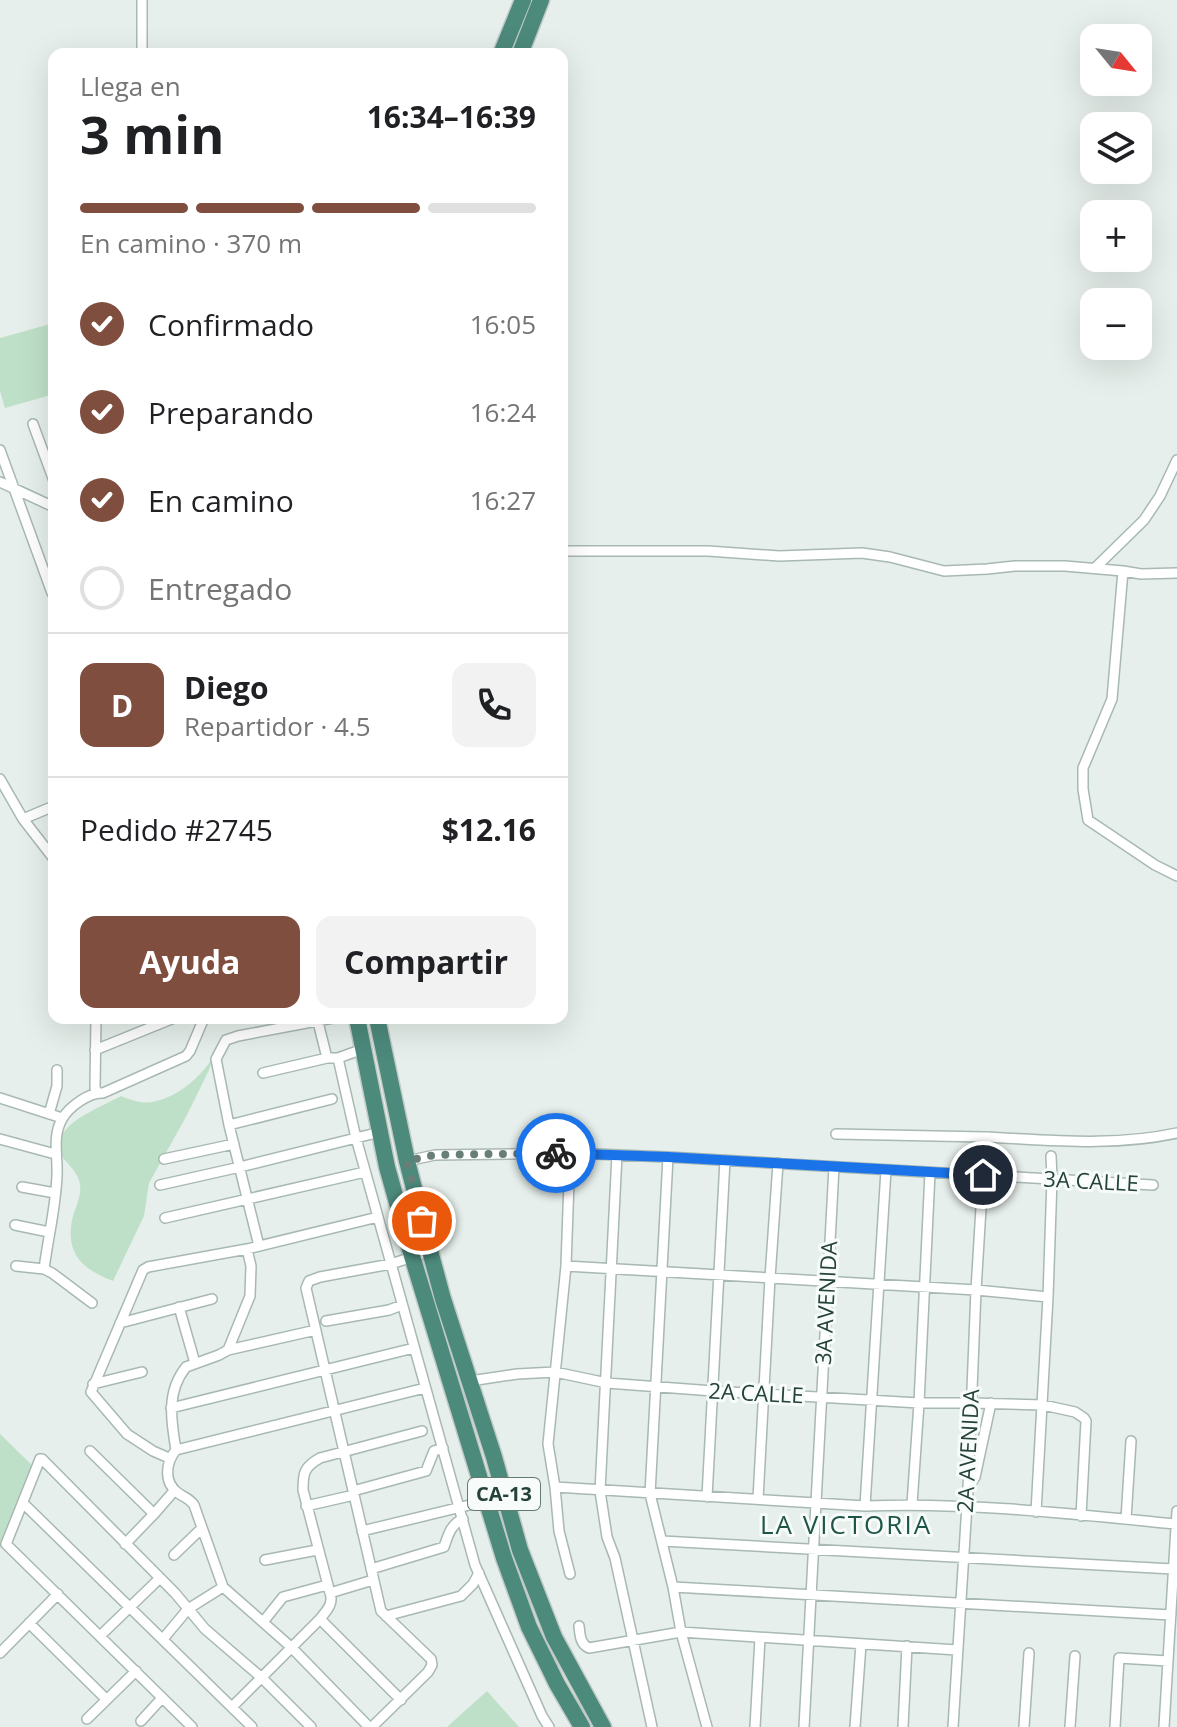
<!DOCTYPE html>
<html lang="es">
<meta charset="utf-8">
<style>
:root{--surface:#fff;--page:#f2f2f2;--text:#202124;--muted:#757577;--line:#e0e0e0;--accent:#7f4e3f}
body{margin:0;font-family:"Open Sans",sans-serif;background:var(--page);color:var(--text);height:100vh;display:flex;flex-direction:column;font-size:30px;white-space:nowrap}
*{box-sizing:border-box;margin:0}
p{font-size:26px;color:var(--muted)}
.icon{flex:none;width:44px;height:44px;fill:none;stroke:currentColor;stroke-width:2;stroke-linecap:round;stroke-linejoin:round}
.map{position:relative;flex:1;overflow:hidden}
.details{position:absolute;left:48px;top:48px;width:520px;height:976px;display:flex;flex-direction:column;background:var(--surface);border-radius:16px;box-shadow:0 8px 32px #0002}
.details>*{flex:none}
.needle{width:52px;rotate:120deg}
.fabs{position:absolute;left:1080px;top:24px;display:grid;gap:16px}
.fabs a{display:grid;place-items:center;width:72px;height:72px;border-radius:16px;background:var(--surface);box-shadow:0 8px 32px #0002;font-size:40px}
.pin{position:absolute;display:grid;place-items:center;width:68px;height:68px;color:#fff;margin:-34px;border:4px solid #fff;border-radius:50%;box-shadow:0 2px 8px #0007}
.courier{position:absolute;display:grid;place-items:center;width:80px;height:80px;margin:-40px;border:6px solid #1a73e8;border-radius:50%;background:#fff;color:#222;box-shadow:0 2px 10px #0007}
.overview em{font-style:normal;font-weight:700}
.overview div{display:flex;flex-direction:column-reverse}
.overview{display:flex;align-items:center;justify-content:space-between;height:136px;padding:0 32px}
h1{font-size:52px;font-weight:700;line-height:60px}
.bar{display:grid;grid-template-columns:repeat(4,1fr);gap:12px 8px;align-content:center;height:96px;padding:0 32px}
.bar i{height:10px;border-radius:6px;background:var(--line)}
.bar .current{background:var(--accent)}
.bar p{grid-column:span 4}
.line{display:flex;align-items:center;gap:20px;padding:0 32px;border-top:2px solid var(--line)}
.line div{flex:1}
.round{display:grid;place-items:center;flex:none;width:84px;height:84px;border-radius:16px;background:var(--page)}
ol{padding:0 32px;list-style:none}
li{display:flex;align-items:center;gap:24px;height:88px}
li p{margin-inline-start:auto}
li .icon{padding:8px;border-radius:50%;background:var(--accent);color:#fff;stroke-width:4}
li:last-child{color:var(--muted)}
li i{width:44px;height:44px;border:4px solid var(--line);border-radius:50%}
.button{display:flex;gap:16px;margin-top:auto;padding:16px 32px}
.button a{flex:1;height:92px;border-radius:16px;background:var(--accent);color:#fff;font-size:32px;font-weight:700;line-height:92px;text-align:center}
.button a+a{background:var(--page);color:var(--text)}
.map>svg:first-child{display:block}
</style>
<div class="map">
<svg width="1177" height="1727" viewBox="0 0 1177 1727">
<rect width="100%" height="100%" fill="#e6efeb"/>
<path fill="#bfe0c8" d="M54,323V394L5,408L0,391V338Z
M213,1057L209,1070L187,1115L149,1183L144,1216L113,1281C81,1269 64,1252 73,1216C77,1204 83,1192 79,1180C74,1164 52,1156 61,1137C70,1118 103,1106 121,1096C131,1100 142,1104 152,1102C177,1098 201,1077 213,1057Z
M0,1434L35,1468L0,1548Z
M487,1691L519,1727H447Z"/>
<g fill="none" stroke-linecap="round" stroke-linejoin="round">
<defs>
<path id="minor" d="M142,54V0
M33,424L54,481
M0,450L52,593
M0,482L54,507
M562,551H708L779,556L862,553L890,557L944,571L987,569L1015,566H1065L1123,571
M1095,568L1144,520L1160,496L1177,460
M1177,573L1141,574L1123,571L1112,699L1083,768V789L1088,820L1155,865L1177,876
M0,779L23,819L54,859
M23,819L54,806
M96,1018L95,1088L97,1092
M317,1018L327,1058
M95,1050L174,1018
M338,1058L356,1138L475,1565L542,1716L549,1727
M263,1073L327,1058H338L363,1049
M0,1098L62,1118
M49,1114L57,1086V1070
M229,1125L332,1099
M836,1134C886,1135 936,1136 985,1137C1051,1140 1111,1147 1177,1133
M0,1139L55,1154
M570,1153L566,1266L548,1444L555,1487L559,1531L570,1574
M617,1155L600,1491L607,1537L615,1558L652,1727
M668,1157L650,1494L673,1587L681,1632L707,1727
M164,1159L234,1144
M407,1161L435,1155L570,1153L668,1157L1153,1185
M160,1185L240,1167L380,1132
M22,1187L55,1193
M165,1218L365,1172
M15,1225L49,1232
M259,1246L229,1125L216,1059L226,1040L238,1036L333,1018
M247,1249L251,1266L250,1296L228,1350L219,1355L186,1367C166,1392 171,1420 176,1450C166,1462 163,1482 178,1493C185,1498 189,1498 194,1505L223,1587L291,1647L369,1727
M16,1266L44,1269L52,1273L92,1303
M566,1266L976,1290L1048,1297
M44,1269C48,1238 56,1206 57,1175C58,1156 52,1137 62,1119C69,1107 89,1092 103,1093L186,1056L190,1051L204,1018
M179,1307L195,1363
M326,1321L389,1310L402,1305
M120,1323L212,1299
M228,1350L316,1330
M470,1381L517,1374L555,1372L607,1383L713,1391L919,1403H971L1043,1405L1075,1412L1084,1418L1086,1421L1081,1516
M93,1384L142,1372
M171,1408L414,1348
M176,1450L425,1388
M90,1451L154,1514L125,1544
M169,1458L153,1451L127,1434L91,1392L143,1270L148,1267L247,1249L378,1217
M555,1487L865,1506C968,1502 1074,1514 1176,1524
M968,1488L975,1477L991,1403
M353,1491L426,1471L434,1451L443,1448
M707,1497L725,1160
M758,1499L770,1278L778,1163
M23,1503L252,1727
M912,1504L919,1403L930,1173
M306,1506L354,1495
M865,1506L886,1170
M1036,1512L1048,1297L1052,1179L1051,1156
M154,1514L174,1491
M1126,1519L1131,1441
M362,1531L486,1501
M662,1541L1173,1569
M174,1555L202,1528
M265,1560L317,1550
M371,1569L444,1547C448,1535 451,1524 463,1519
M673,1587L1171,1615
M330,1593L303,1490C303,1473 304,1467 320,1458L422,1431
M386,1616L461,1596L473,1584L479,1573
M320,1619L401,1700
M263,1622L283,1597L327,1585
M29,1623L106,1699
M579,1626C580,1635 580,1644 589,1648L681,1632L957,1650
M100,1636L160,1578
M163,1639L188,1609L223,1587
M0,1653L58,1594
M232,1707L320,1619C326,1611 334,1604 330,1593L373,1580
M87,1719L136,1671
M141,1721L162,1698
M192,1727L6,1544L40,1459H42L175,1593L205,1629L262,1678L311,1727
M372,1727L428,1672L432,1665L431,1659L381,1611L306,1288L309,1281L320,1277L391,1264L430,1251
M755,1727L760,1638
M804,1727L834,1167
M855,1727L861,1644
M903,1727L907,1646
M953,1727L968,1489L976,1290L983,1175L987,1137
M1024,1727L1029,1653
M1070,1727L1075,1656
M1115,1727L1119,1658L1168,1661
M1164,1727L1177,1511"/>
<path id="trunk" d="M501,54L523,0
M520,54L541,0
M357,1018L387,1167L412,1256L504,1558L529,1627L557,1684L582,1727
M377,1018L407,1161L430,1251L443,1299L494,1457L520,1550L554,1637L603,1727"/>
</defs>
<use href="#minor" stroke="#a8b8b2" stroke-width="12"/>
<use href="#trunk" stroke="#c2cac8" stroke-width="19"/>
<use href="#minor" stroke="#fff" stroke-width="9"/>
<use href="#trunk" stroke="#4c8a7c" stroke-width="16"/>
</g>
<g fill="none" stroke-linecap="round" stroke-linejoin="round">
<path stroke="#687f78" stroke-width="8" stroke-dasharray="0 14.4" d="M422,1221L407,1161L435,1155L556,1153"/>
<path stroke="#1a73e8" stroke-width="10" d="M556,1153L668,1157L983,1175"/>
</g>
<g text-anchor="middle" stroke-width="6" stroke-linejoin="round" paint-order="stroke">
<rect fill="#f7fbf9" stroke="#637a73" stroke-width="2" x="468" y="1478" width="72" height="32" rx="6"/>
<g font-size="20" font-weight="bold" fill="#24423a">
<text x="504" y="1501">CA-13</text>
</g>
<g font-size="22" fill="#24423a" stroke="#f7fbf9">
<text transform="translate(1091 1181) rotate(3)" y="8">3A CALLE</text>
<text transform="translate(826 1303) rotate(-87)" y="8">3A AVENIDA</text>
<text transform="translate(756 1393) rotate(3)" y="8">2A CALLE</text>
<text transform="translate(968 1451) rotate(-87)" y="8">2A AVENIDA</text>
</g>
<g font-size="26" letter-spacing="2" fill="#1f5548" stroke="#f7fbf9">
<text x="846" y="1534">LA VICTORIA</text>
</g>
</g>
</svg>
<div class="fabs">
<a><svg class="needle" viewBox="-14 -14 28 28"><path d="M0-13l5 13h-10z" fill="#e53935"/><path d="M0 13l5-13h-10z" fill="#757577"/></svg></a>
<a><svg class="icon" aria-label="layers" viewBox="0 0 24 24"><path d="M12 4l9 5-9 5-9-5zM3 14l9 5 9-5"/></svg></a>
<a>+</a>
<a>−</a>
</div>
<div class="pin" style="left:422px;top:1221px;background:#ea580c"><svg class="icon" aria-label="bag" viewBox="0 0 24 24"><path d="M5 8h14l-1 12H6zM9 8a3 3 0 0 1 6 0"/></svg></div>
<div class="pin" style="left:983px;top:1175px;background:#1f2937"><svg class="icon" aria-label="home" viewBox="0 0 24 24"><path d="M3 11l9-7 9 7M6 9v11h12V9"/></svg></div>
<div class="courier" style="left:556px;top:1153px"><svg class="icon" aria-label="bike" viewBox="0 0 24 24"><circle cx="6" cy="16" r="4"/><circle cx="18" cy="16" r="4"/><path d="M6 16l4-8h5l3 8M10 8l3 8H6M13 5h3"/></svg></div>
<section class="details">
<div class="overview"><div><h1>3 min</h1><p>Llega en</p></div><em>16:34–16:39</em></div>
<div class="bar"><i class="current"></i><i class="current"></i><i class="current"></i><i></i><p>En camino · 370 m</p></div>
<ol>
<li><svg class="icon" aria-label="check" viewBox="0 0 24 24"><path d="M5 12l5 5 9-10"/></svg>Confirmado<p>16:05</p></li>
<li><svg class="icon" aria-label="check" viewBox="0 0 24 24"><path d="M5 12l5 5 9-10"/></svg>Preparando<p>16:24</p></li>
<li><svg class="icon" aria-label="check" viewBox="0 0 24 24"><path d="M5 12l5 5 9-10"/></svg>En camino<p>16:27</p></li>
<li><i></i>Entregado</li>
</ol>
<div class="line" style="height:144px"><b class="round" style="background:var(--accent);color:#fff">D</b><div><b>Diego</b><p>Repartidor · 4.5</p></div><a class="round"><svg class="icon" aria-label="phone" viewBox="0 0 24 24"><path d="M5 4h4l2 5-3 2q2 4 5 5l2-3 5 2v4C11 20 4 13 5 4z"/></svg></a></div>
<div class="line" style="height:104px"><div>Pedido #2745</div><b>$12.16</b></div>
<div class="button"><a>Ayuda</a><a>Compartir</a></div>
</section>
</div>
